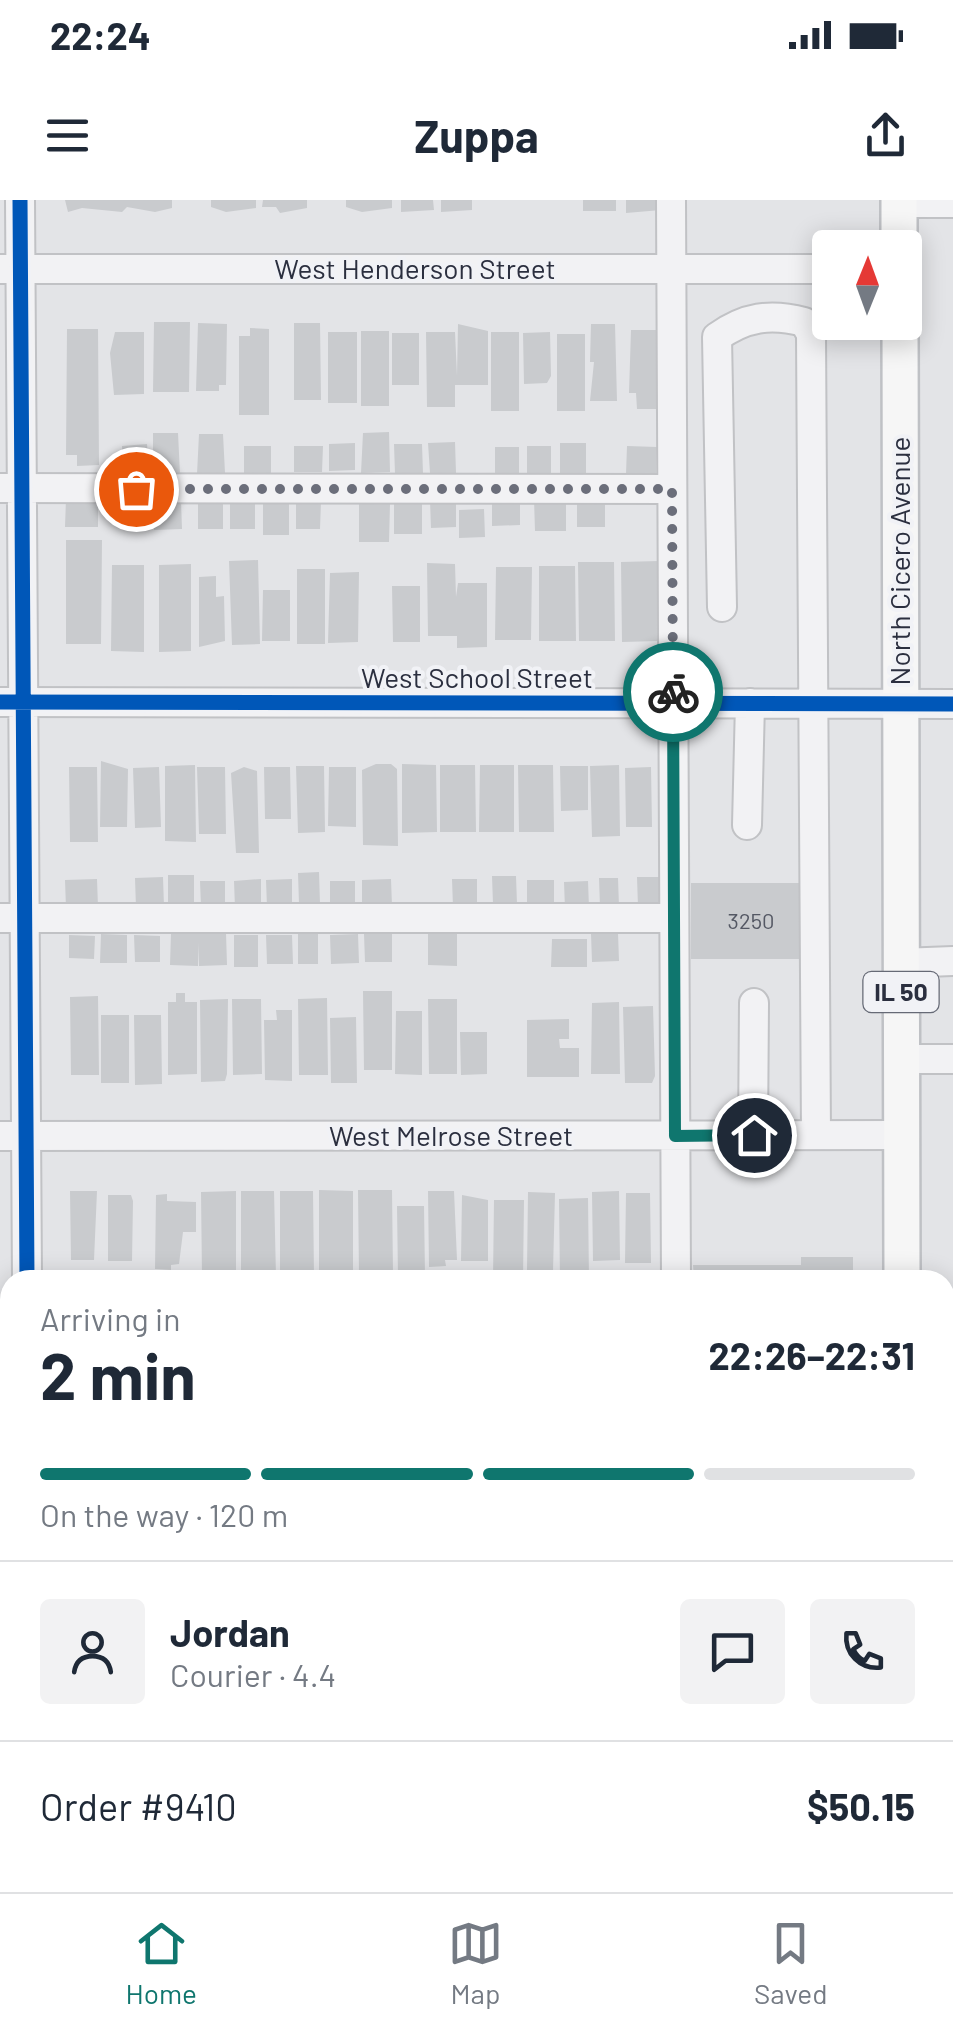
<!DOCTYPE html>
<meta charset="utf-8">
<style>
:root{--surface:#fff;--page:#f2f2f3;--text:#1f2937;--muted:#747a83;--line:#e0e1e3;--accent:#0f766e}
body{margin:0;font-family:Barlow,sans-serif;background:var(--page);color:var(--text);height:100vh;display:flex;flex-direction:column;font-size:38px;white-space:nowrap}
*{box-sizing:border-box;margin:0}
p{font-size:32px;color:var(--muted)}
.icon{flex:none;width:55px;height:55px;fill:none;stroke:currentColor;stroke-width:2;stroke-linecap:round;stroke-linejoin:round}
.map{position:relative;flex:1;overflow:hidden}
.side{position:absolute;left:0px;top:1070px;width:955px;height:622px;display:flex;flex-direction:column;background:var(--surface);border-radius:30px 30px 0 0;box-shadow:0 5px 25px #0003}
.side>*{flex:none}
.needle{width:65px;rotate:1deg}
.fabs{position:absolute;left:812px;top:30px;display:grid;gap:20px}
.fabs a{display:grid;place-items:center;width:110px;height:110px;border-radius:10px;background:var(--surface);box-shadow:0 5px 25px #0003;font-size:50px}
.pin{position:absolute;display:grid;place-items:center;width:85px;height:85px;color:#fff;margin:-42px;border:5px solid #fff;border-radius:50%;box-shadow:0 2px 10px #0007}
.courier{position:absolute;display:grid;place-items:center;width:100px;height:100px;margin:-50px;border:8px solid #0f766e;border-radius:50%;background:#fff;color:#222;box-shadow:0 2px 12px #0007}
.headline em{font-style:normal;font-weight:700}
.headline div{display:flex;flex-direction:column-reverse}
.headline{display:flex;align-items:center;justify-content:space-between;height:170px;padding:0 40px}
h1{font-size:65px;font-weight:700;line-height:75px}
.bar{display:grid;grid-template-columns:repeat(4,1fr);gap:15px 10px;align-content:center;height:120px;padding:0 40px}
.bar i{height:12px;border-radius:8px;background:var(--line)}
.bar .on{background:var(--accent)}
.bar p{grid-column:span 4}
.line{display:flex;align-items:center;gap:25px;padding:0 40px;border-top:2px solid var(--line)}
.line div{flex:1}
.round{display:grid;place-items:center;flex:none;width:105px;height:105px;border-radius:10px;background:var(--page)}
.status{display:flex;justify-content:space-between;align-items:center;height:70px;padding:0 50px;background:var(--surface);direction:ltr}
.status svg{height:28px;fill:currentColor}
header{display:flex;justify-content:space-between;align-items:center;height:130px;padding:0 40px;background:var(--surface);font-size:45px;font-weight:700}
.tabs{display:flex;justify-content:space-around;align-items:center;height:140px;border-top:2px solid var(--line);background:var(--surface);font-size:28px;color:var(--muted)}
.tabs a{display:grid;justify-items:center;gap:5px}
.tabs .on{color:var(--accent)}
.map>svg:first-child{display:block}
</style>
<div class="status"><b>22:24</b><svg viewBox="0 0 49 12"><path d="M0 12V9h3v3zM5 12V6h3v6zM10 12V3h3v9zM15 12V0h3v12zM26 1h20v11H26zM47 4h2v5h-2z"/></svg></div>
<header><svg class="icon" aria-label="menu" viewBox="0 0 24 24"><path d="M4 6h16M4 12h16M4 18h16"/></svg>Zuppa<svg class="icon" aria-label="share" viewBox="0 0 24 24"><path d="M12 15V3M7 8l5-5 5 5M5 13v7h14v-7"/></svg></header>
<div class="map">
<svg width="953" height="1692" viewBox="0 0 953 1692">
<rect width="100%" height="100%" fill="#e3e4e7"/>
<path fill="#c9cbce" d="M65,0H172V8L155,12L127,7L122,12L82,8L68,12Z
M211,0H256V8L226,12L211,7Z
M263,0H307V8L280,13L276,7H262Z
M346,0H392V8L362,12L346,7Z
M401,0H433L434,10L401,12Z
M441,0H472V10L441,12Z
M583,0H616V11H583Z
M626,0H661V10L626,13Z
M154,122H190L189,192H153Z
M198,123L227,124L226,185H219V191H196Z
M294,123H320L321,200H294Z
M458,124L488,131V185H455V207H427L426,132H455L457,176Z
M591,124H615L617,201H590L594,162H590Z
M250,128L269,129V215H239V136H250Z
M67,129H98L99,265L77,266V255H66Z
M631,130H656L657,209H637L636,193H629Z
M361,131H389V206H361Z
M115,132H144V194L114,195L110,153Z
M328,132H357V203H328Z
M491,132H519V211H491Z
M550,132L551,176L547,183L524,184L523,133Z
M392,133H419V185H392Z
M557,134H585V211H557Z
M389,232L390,272L361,273L363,233Z
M153,233H178L180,274H153Z
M199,234H223L225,273L197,274Z
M455,242L456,273H430L428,243Z
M355,243V270L329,271V244Z
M560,243H586V274H560Z
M147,244L149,274H123L122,246Z
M394,244H422L423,274H395Z
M244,246H271V274H244Z
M294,246H323L322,272H294Z
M527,246H551V274H527Z
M627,246L657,247L656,275L626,274Z
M495,247H519V274H495Z
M566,298V331H535L534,299Z
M66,299H98V327H65Z
M255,299V329H230V300Z
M456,299V327L431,328L430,300Z
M150,300L151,327L123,328L122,301Z
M223,300V329H198V301Z
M492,300H520V325L492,326Z
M577,300H605V327H577Z
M153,301H181L182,329L154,330Z
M263,301H289V335H263Z
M296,301H321L320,329H296Z
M394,303H422V334H394Z
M359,304H390L389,342H359Z
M484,309L485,337L459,338V310Z
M66,340H102L101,444H66Z
M258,360L260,444L232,445L229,361Z
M659,361V441L622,442L621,362Z
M578,362H614L615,441H579Z
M427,363L455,364L456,397L458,383H487V447L457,448V436H428Z
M191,364V451L159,452V365Z
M112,365H144V452L111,451Z
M539,366H575L576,441H539Z
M496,367H532L531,440H495Z
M297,369H325V444H297Z
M359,372L358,442L328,443L330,373Z
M216,376V397L224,396L225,441L199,447V377Z
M392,386H420V442H393Z
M263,390H290V441H262Z
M101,561L128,569L127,627H100Z
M376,564H391L397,569L398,646L363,645L362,570Z
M402,564L436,565L437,632L402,633Z
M195,565L196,642L165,641V566Z
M440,565H475L476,632H440Z
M480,565H514V632H479Z
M518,565H553L554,632H519Z
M619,565L620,636L592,637L590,566Z
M296,566H324L325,632L298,633Z
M560,566H588V610L561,611Z
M69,567H97L98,642H70Z
M159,567L161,627L135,628L133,568Z
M197,567H225L226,634H199Z
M244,567L257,571L259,653H236L231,573Z
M264,567H290L291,619H265Z
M329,567H356V627L328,626Z
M651,567L652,627H626L625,568Z
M319,672L320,704H299L298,673Z
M168,675H194V708H168Z
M492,676H516L517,704H493Z
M163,677L164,707L136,708L135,678Z
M637,677H665V706L638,707Z
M599,678H618L619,707H600Z
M97,679L98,707L66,708L65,680Z
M261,679V707L235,708L234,681Z
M292,679V706L267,707L266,680Z
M391,679L392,706L362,708V680Z
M452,679H477V706L453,707Z
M527,680H554V706H527Z
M200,681H225V706H201Z
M330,681H355V708H330Z
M588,681L589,708L565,709L564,682Z
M691,683H810V759H691Z
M171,733H226L227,765L199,766L198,743V766L170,765Z
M618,733L619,761L592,762L591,734Z
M101,734L127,735V763H100Z
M298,734H318V764H298Z
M358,734L359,763L331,764L330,735Z
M364,734H392V762H365Z
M428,734H457V766L428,765Z
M69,735L95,736L94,759L69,758Z
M134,735L160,736V762H135Z
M234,735H258V767H234Z
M266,735H292L293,764H267Z
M552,739H587V767H551Z
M363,791H392V870H364Z
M176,793H185V802H197V874L168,875V802H176Z
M98,796L99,875H71L70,797Z
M327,798L328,875H299L298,799Z
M228,799L227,874L225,881L201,882L200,800Z
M232,799H261L262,874L233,875Z
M428,799H457V874H429Z
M619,802L620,874H591L592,803Z
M653,806L655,876L652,883H625L623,807Z
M276,810H292V881L265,880L264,820H277Z
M396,811H422V875L395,874Z
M101,815H129V883H101Z
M134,815H161L162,884L135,885Z
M356,817L357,883H331L330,818Z
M569,819V839H559L560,848H579V877H527V820Z
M460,832H487V874L461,875Z
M319,990L353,991V1075H319Z
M358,990H392L393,1074H359Z
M70,991H97L94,1060H71Z
M236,991V1076H202L201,992Z
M241,991H274L276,1076H241Z
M280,991H313L314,1076L280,1075Z
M428,991H454L457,1060H445L446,1066L429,1067Z
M619,991L620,1060L593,1061L592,992Z
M528,992L555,993L553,1071L527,1070Z
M626,993H650L651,1063H625Z
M167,994V1001L196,1002V1032H183L179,1064L171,1065V1070L155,1069L156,995Z
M108,995H131L133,1001L132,1061H108Z
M462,995L488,1000V1061H461Z
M588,998L589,1080H560L559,999Z
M494,1000H524L523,1080H493Z
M397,1006H424L425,1076H412V1080L398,1077Z
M801,1057H853V1080L694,1077L693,1065H801Z
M75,1682H119V1692H75Z
M130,1682H160V1692H130Z
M170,1682H200V1692H171Z
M209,1682H239V1692H210Z
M255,1682H286V1692H255Z
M309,1682H340V1692H309Z
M348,1682H380V1692H348Z
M387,1682H418V1692H387Z
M426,1682H457V1692H426Z
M465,1682H497V1692H465Z
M505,1682H535L536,1692H505Z
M544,1682H575V1692H544Z
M583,1682H613V1692H582Z
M623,1682H652V1692H623Z"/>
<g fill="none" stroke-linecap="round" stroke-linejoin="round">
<defs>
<path id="minor" d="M20,0L27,1080
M671,0L676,1080
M899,3H953
M0,69H830
M0,288L672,289
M722,407L717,137C745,117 770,113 804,122L811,134L816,935
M0,502L953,504
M747,625L750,503
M0,718H674
M901,763L953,761
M901,859H953
M753,935L754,803
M0,936L902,935
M0,1153H10
M0,1584H10
M32,1682V1692
M663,1682V1692"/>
<path id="major" d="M899,0V48
M900,122L902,1080
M945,1366H953
M0,1367H10
M902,1692V1682"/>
</defs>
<use href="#minor" stroke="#c1c2c5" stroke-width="32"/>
<use href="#major" stroke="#bfc1c5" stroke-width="40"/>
<use href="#minor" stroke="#f2f2f4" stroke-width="28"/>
<use href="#major" stroke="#f6f6f6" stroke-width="35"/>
<defs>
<path id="cycleway" d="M20,0L27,1080
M0,502L953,504"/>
</defs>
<use href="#cycleway" stroke="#f1f2f6" stroke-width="21"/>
<use href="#cycleway" stroke="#0057b8" stroke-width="15"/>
</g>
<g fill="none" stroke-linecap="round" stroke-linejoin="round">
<path stroke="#6b6e7a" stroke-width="10" stroke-dasharray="0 18" d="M136,289H672L673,492"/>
<path stroke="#0f766e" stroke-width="12" d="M673,492L675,936L754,935"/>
</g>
<g text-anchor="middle" stroke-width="8" stroke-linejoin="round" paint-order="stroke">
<g font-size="22" fill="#545864">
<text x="751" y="729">3250</text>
</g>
<rect fill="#f1f2f6" stroke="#666a76" stroke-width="2.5" x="863.5" y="772" width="75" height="40" rx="8"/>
<g font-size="25" font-weight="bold" fill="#2b2f3f">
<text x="901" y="801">IL 50</text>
</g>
<g font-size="28" fill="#2b2f3f" stroke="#f1f2f6">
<text x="415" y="79">West Henderson Street</text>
<text transform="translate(900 361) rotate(-90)" y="10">North Cicero Avenue</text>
<text x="477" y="488">West School Street</text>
<text x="451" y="946">West Melrose Street</text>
</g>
</g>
</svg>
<div class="fabs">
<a><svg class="needle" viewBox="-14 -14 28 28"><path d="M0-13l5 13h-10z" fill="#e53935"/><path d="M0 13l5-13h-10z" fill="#747a83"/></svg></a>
</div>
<div class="pin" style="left:136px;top:289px;background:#ea580c"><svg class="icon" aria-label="bag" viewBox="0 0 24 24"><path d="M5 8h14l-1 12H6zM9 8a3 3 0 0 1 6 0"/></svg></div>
<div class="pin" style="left:754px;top:935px;background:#1f2937"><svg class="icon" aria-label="home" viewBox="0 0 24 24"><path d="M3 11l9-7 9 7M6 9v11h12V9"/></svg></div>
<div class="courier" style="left:673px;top:492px"><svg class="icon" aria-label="bike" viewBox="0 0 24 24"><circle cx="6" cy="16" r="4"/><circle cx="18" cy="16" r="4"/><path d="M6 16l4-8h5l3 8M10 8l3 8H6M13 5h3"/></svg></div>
<section class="side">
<div class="headline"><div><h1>2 min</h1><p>Arriving in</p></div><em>22:26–22:31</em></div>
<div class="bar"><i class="on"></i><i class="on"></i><i class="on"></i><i></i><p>On the way · 120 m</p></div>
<div class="line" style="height:180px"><a class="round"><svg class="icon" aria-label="person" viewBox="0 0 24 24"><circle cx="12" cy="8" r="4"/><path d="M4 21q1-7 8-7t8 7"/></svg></a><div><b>Jordan</b><p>Courier · 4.4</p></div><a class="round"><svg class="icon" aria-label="chat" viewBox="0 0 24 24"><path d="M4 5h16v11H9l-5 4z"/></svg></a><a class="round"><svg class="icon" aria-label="phone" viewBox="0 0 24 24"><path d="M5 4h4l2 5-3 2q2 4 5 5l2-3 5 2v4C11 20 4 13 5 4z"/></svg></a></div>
<div class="line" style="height:130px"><div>Order #9410</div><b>$50.15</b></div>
</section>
</div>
<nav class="tabs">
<a class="on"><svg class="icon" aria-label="home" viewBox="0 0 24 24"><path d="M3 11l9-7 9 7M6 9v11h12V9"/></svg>Home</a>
<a><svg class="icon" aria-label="map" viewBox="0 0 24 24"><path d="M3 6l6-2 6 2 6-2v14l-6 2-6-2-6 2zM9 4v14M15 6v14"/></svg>Map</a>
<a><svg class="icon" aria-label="saved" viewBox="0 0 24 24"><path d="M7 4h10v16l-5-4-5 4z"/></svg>Saved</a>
</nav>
